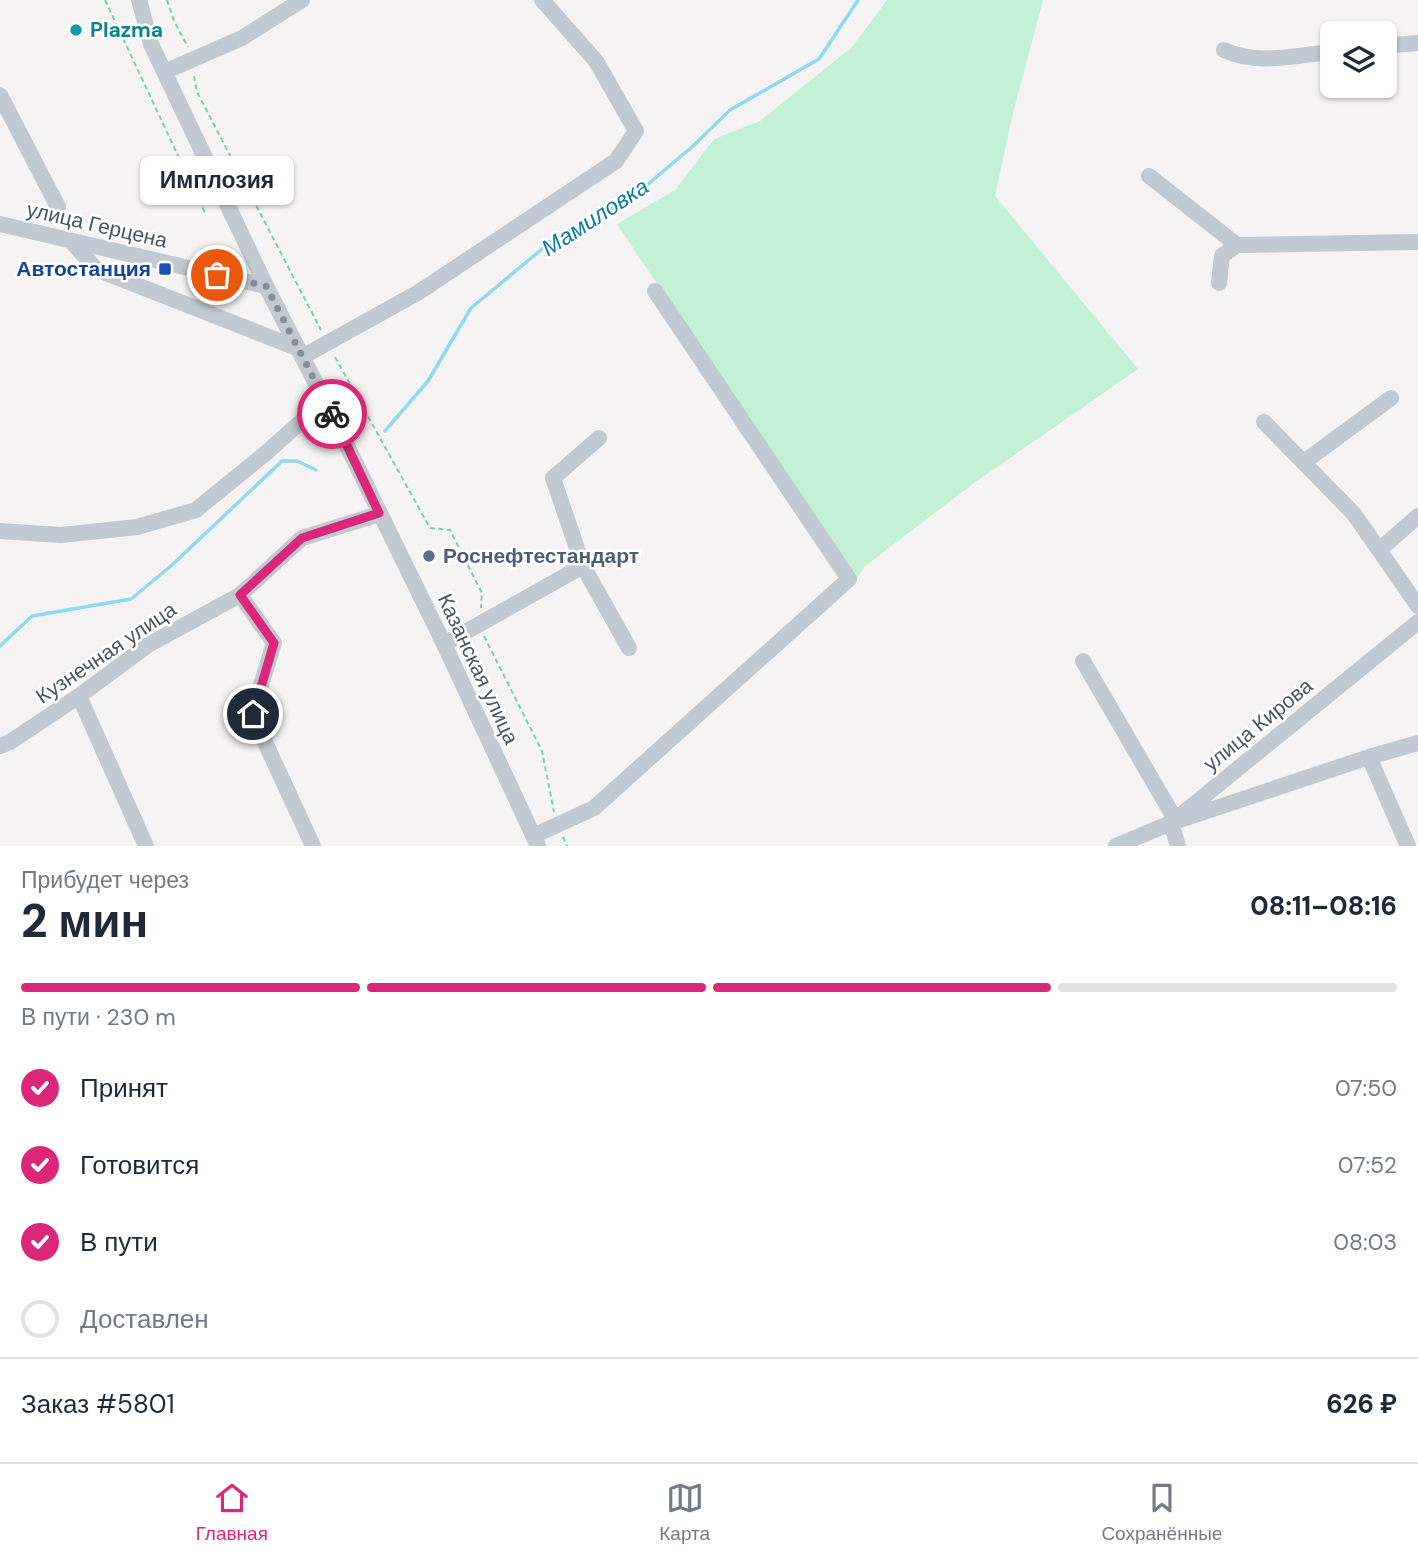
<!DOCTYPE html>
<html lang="ru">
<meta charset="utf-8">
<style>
:root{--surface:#fff;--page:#f6f6f7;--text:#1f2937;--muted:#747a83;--line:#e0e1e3;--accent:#db2777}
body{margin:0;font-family:"DM Sans",sans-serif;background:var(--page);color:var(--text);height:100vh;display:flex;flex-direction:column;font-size:26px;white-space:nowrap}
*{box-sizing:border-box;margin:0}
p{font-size:23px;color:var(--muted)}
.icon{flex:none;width:38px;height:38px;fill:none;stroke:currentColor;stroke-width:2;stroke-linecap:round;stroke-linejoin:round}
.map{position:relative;height:846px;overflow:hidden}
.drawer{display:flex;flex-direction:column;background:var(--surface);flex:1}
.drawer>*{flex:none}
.fabs{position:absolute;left:1320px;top:21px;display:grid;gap:14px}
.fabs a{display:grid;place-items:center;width:77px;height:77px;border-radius:10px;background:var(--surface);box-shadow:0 2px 5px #0004;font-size:35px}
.pin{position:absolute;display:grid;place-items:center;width:60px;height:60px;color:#fff;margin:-30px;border:4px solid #fff;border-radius:50%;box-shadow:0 2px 7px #0007}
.courier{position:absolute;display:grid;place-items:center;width:70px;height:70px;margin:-35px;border:5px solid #db2777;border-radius:50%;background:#fff;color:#222;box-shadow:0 2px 9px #0007}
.bubble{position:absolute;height:49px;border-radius:10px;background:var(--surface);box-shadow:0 2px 5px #0004;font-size:23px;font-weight:800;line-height:49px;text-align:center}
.head em{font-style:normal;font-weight:800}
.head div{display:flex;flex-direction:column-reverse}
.head{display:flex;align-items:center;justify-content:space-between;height:119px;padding:0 21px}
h1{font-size:46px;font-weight:800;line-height:52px}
.bar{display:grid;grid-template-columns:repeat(4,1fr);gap:10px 7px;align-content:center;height:84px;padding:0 21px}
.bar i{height:9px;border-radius:5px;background:var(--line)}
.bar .selected{background:var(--accent)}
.bar p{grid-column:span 4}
.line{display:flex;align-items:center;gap:18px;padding:0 21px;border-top:2px solid var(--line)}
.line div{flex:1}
ol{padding:0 21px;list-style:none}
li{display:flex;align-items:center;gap:21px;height:77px}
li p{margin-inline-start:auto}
li .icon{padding:7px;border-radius:50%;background:var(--accent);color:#fff;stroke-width:4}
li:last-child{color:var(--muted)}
li i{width:38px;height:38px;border:4px solid var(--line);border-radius:50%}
.dock{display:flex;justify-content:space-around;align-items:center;height:98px;border-top:2px solid var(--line);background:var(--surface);font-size:19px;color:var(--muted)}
.dock a{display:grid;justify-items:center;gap:4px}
.dock .selected{color:var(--accent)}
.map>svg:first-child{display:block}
</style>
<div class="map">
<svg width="1418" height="846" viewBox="0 0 1418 846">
<rect width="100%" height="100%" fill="#f5f3f3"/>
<path fill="#c3f1d5" d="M887,0H1043L1012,117L995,196L1138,369L974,483L864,567L856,580L617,224L675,190L714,139L760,121L852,47Z"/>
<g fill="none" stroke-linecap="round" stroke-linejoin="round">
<path stroke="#90daee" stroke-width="3.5" d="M385,431L428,381L471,308L553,240L620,204L647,185L693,146L730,110L819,59L858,0
M0,646L32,616L131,599L171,566L282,461H297L316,470"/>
<path stroke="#7ad0a6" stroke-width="2" stroke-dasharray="5 3.5" stroke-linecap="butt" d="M105,0L205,213
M167,0L174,21L188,47
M194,76L197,92L321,330
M335,357L430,528L450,530L482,593L481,608
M484,636L542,751L554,812
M563,837L567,846"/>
<path stroke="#c1cad2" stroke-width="16" d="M139,0L151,44L266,286L329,409L444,644L538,846
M1384,46L1418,43
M1224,50C1258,66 1296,55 1332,52
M164,72L242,38L302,0
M0,95L58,207
M1149,176L1237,245
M0,224L266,286
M71,241L96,269L297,348
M1219,283L1222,256L1237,245L1418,242
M302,357L419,292L616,161L636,131L596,61L542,0
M1264,422L1354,514L1418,606
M1304,462L1391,398
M0,531L61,535L137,527L196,510L266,453L324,401
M1379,550L1418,516
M583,566L553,478L599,438
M240,595L274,643L252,714L313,846
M444,644L583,566L629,648
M1083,661L1175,819
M79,696L146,846
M0,746L10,742L79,696L148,645L240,595L302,538L379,514
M1369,757L1408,846
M1180,820L1369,757L1418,743
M1171,823L1178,846
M533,836L594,808L849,579L655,291
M1116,846L1171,823L1418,622"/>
</g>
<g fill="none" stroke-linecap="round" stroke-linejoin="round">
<path stroke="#868d94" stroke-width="7" stroke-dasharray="0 12.6" d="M217,275L266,286L332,414"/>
<path stroke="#db2777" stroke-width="9" d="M253,714L274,643L240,595L302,538L379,513L332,414"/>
</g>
<circle fill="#0f9aa8" stroke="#fff" stroke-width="2.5" cx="76" cy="30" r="7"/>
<rect fill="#1a4fb4" stroke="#fff" stroke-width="2.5" x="158" y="262" width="14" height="14" rx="3.5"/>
<circle fill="#5c6f8a" stroke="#fff" stroke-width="2.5" cx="429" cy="556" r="7"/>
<g text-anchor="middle" stroke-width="5" stroke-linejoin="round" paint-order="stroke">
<g font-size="21" font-weight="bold" fill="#0d838f" stroke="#fff" text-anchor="start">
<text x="90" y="37">Plazma</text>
</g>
<g font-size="21" fill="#4a5661" stroke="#fff">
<text transform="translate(97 225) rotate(13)" y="7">улица Герцена</text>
<text transform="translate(106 653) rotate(-34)" y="7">Кузнечная улица</text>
<text transform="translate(478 669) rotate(65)" y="7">Казанская улица</text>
<text transform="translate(1258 725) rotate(-39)" y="7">улица Кирова</text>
</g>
<g font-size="21" font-weight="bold" fill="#164399" stroke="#fff" text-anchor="end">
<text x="151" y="276">Автостанция</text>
</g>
<g font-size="21" font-weight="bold" fill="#4e5e75" stroke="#fff" text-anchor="start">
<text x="443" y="563">Роснефтестандарт</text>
</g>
<g font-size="23" font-style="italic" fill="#0c7c9b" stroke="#fff">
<text transform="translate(595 217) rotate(-33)" y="8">Мамиловка</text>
</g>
</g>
</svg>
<div class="fabs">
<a><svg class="icon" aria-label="layers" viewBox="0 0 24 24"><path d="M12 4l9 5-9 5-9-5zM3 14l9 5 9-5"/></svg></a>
</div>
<div class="pin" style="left:217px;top:275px;background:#ea580c"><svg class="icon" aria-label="bag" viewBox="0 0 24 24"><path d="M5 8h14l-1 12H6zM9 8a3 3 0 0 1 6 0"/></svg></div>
<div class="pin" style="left:253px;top:714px;background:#1f2937"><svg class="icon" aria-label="home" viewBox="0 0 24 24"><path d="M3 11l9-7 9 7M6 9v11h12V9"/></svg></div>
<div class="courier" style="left:332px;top:414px"><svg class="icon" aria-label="bike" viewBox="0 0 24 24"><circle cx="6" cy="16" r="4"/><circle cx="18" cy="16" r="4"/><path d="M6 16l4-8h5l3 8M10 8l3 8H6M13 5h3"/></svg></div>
<div class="bubble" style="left:140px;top:156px;width:154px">Имплозия</div>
</div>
<section class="drawer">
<div class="head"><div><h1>2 мин</h1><p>Прибудет через</p></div><em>08:11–08:16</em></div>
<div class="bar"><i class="selected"></i><i class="selected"></i><i class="selected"></i><i></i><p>В пути · 230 m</p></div>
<ol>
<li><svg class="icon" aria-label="check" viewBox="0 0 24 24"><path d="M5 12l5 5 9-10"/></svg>Принят<p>07:50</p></li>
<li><svg class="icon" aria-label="check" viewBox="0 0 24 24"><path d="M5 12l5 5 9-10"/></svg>Готовится<p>07:52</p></li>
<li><svg class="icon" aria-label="check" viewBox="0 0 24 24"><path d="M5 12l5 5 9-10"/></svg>В пути<p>08:03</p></li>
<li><i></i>Доставлен</li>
</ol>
<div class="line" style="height:91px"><div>Заказ #5801</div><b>626 ₽</b></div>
</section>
<nav class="dock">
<a class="selected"><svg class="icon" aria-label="home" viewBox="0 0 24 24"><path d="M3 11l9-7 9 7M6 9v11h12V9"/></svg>Главная</a>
<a><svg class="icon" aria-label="map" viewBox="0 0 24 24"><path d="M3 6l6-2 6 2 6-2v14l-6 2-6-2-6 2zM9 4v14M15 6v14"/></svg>Карта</a>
<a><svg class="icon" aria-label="saved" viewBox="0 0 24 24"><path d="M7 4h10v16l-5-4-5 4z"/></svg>Сохранённые</a>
</nav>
